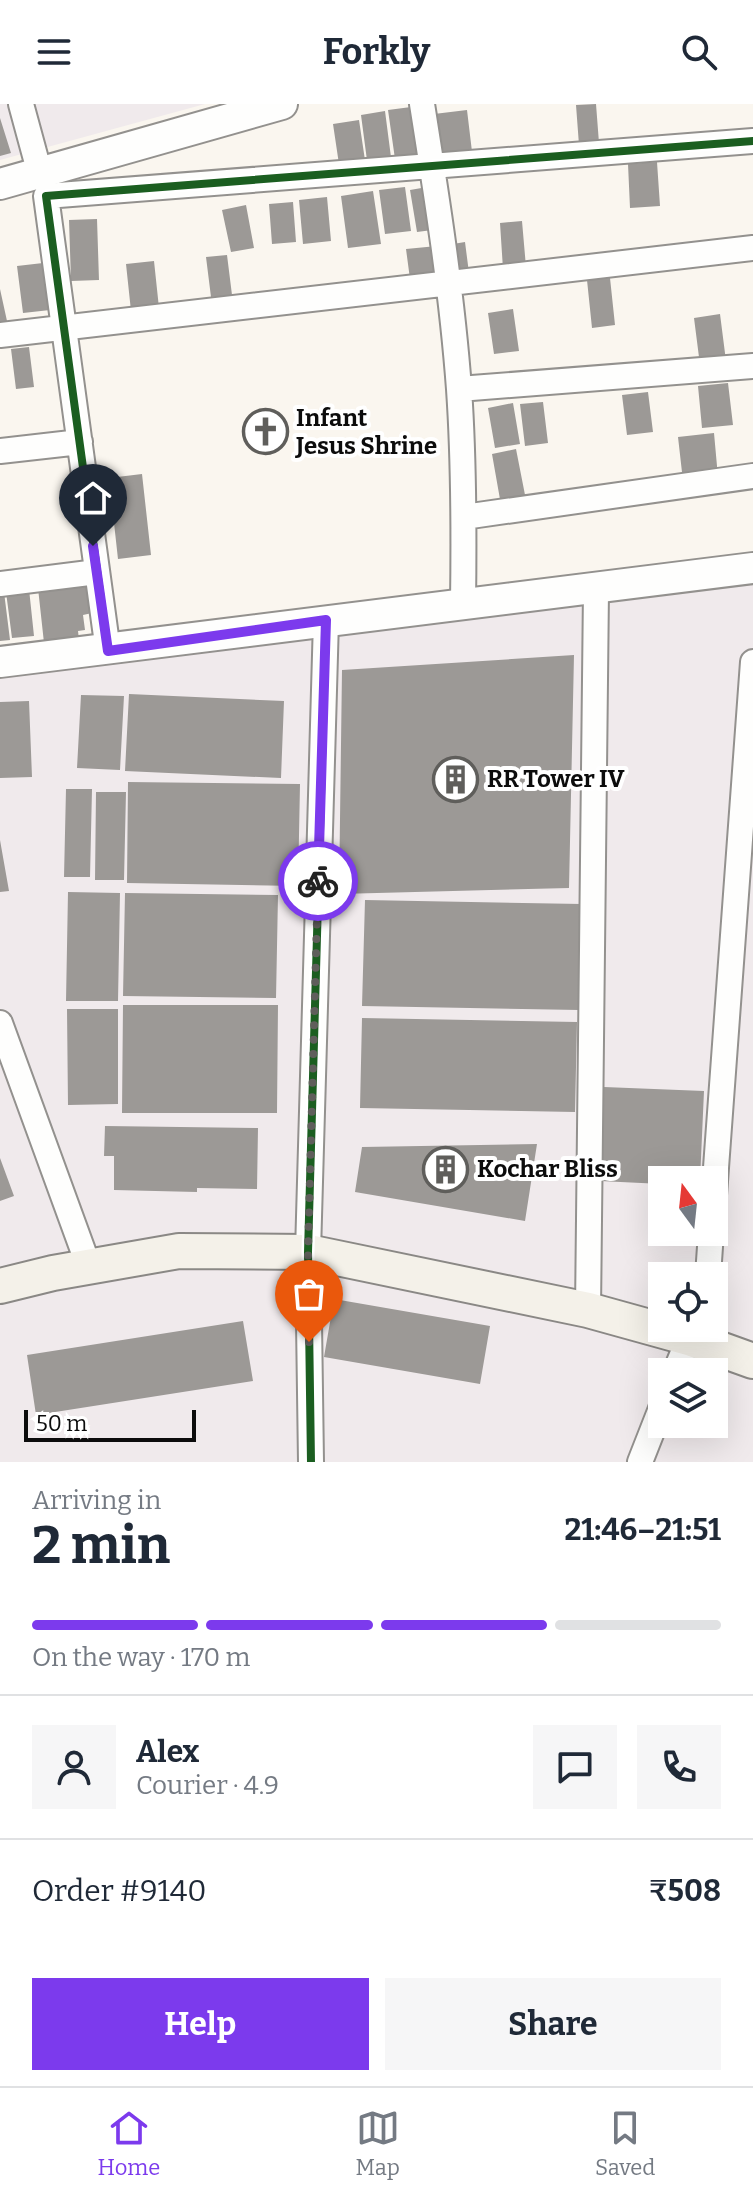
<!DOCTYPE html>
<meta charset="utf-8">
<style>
:root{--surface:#fff;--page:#f6f6f7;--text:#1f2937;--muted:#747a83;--line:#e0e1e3;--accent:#7c3aed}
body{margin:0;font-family:Bitter,serif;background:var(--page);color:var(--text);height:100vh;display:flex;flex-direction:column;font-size:30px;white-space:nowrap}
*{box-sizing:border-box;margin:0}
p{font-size:26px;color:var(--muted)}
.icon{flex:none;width:44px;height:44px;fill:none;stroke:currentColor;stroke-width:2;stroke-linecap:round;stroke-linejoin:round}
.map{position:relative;height:1358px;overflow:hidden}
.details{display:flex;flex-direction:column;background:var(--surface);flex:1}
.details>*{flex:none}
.needle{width:52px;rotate:345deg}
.tools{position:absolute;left:648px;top:1062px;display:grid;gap:16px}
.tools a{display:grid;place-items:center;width:80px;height:80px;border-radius:0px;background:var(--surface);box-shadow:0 8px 32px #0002;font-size:40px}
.scale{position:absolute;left:24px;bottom:20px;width:172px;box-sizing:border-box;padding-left:8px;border:4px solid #0c0c0c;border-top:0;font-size:22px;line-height:28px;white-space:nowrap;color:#0c0c0c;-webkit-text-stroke:6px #fff;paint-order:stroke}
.pin{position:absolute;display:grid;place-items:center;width:68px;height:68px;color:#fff;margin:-82px -34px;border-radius:50% 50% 50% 0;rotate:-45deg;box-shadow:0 0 8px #0007}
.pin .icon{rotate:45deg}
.courier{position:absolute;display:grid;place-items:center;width:80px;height:80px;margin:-40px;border:6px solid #7c3aed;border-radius:50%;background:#fff;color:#222;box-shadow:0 2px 10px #0007}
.headline em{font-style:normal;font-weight:700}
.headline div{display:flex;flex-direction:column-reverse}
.headline{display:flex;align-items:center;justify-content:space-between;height:136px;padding:0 32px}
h1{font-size:52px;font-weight:700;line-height:60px}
.bar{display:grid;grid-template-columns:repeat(4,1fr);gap:12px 8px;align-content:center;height:96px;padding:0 32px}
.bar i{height:10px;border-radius:6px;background:var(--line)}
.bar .selected{background:var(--accent)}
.bar p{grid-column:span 4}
.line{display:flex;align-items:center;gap:20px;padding:0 32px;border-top:2px solid var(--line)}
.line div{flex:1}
.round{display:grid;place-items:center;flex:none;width:84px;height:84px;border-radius:0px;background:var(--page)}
.action{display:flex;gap:16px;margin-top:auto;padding:16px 32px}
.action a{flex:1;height:92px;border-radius:0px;background:var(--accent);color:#fff;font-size:32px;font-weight:700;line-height:92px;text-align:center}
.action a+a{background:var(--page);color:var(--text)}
header{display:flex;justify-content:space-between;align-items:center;height:104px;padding:0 32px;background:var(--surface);font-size:36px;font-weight:700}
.menu{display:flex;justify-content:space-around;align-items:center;height:112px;border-top:2px solid var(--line);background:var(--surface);font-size:22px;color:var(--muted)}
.menu a{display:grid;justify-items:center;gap:4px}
.menu .selected{color:var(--accent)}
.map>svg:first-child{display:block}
</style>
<header><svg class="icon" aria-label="menu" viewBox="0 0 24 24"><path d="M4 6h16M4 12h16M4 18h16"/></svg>Forkly<svg class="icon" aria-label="search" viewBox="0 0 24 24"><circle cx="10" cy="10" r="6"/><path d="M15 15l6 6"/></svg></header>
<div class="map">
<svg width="753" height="1358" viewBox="0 0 753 1358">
<rect width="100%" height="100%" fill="#faf6ef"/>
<path fill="#f0eaec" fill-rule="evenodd" d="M0,0H205L0,56Z
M753,473V1358H0V566ZM662,1076H714V1128H662ZM662,1172H714V1224H662ZM662,1268H714V1320H662Z"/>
<path fill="#9c9996" d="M596,0L599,39L579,41L576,1Z
M411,3L419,59L396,62L388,6Z
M467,6L473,56L441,60L434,10Z
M385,7L392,61L368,64L361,11Z
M0,14L11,49L0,52Z
M359,16L366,63L340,67L333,20Z
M657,58L660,102L630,104L628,60Z
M433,82L440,125L417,128L410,86Z
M405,83L411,127L385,130L379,86Z
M373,87L381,140L348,144L341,92Z
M327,93L331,137L303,140L299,96Z
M293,98L296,138L272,140L269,100Z
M246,101L254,144L231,148L222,106Z
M97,115L99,176L71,177L69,116Z
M522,117L526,163L503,165L500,119Z
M465,138L469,169L452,172L447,141Z
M437,142L441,172L410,175L406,145Z
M227,151L232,191L211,193L206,153Z
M154,157L159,204L131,207L126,160Z
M43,159L50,206L23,209L17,162Z
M610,174L615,221L592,224L587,176Z
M0,185L7,217L0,219Z
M513,205L519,247L494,250L488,209Z
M720,210L726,257L700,261L694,214Z
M29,243L34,283L16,285L11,245Z
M728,279L733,321L702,324L698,282Z
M648,288L653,328L627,331L622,291Z
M543,298L548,339L525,342L520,300Z
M513,299L520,340L495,344L488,304Z
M714,329L718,373L683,377L678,333Z
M516,345L526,396L501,401L492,350Z
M142,370L151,451L118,455L109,374Z
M88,478L92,509L83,511L85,526L78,527L80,544L45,548L38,484Z
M29,485L34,532L12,534L6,488Z
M0,488H4L10,536L0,537Z
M574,551L569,784L339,790L342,566Z
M129,590L284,597L281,674L125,667Z
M81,591L124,592L120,666L77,664Z
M29,597L32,673L0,674V598Z
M128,678L300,680L298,782L127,779Z
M66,685H92L90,773H64Z
M96,688H126L124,776H95Z
M0,736L9,787L0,788Z
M68,788L120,789L118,897H66Z
M125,789L278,791L276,894L123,892Z
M365,796L582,800L579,906L362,902Z
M123,901H278L277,1009H122Z
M67,905H118V1000L68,1001Z
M362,914L577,918L575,1008L360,1004Z
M604,983L704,987L700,1076H662V1080L600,1077Z
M105,1022L258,1024L257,1085L197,1084V1088L114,1086V1052H104Z
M537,1040L525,1117L355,1088L362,1043Z
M0,1054L14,1092L0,1097Z
M334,1195L490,1222L480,1280L324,1253Z
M243,1217L253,1277L36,1311L27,1251Z"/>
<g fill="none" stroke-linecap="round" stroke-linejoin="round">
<defs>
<path id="minor" d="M21,0L40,70
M422,0C437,94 452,190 459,285C464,357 464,428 463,500
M0,231L753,144
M459,285L753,262
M0,347L80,338
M464,413L753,372
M0,480L97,468
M108,547L46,92L753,37
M0,919L89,1163
M714,1091L753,558
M708,1172L711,1128
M588,1206L596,486
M675,1268L689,1234
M311,1358L308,1148L326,516
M640,1358L662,1302"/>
<path id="tertiary" d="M0,80L282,0
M0,558L753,464"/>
<path id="secondary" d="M0,1182L53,1169L179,1147L308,1148L588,1206L689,1234L753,1257"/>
</defs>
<use href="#minor" stroke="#93918e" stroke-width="28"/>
<use href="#tertiary" stroke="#93918e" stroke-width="34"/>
<use href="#secondary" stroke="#8a8885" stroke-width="38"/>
<use href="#minor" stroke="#fefefd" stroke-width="24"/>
<use href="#tertiary" stroke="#fefefd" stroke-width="30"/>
<use href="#secondary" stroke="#f4f1e9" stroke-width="34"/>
<defs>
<path id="cycleway" d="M108,547L46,92L753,37
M311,1358L308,1148L326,516"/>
</defs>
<use href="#cycleway" stroke="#fff" stroke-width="13"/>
<use href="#cycleway" stroke="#1b5e20" stroke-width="8"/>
</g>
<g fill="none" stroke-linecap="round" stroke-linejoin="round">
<path stroke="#5f5e5b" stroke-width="8" stroke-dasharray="0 14.4" d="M309,1238L308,1148L318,777"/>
<path stroke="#7c3aed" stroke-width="10" d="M93,442L108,547L326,516L318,777"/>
</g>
<defs>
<symbol id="church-ring" viewBox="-11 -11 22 22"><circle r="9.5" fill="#fff" stroke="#5f5e5b" stroke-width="1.5"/><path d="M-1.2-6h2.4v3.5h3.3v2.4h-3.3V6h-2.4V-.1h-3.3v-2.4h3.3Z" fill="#5f5e5b"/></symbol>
<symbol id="building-ring" viewBox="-11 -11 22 22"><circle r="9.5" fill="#fff" stroke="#5f5e5b" stroke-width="1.5"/><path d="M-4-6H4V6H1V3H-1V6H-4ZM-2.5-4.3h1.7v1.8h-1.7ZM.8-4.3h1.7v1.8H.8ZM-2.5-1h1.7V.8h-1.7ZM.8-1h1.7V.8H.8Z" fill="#5f5e5b"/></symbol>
</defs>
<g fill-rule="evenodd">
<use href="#church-ring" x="240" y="302" width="51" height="51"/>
<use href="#building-ring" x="430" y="650" width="51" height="51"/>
<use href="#building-ring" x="420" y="1040" width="51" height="51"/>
</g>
<g text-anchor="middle" stroke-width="8" stroke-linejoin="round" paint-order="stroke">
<g font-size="24" font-weight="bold" fill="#0c0c0c" stroke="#fff" text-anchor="start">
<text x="296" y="322">Infant<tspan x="296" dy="28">Jesus Shrine</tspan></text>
<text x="487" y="683">RR Tower IV</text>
<text x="477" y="1073">Kochar Bliss</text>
</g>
</g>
</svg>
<div class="tools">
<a><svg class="needle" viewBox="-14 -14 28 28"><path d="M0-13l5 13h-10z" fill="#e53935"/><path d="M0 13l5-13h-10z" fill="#747a83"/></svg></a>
<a><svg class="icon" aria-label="locate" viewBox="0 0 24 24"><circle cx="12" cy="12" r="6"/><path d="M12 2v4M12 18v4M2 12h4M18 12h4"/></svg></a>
<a><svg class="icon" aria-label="layers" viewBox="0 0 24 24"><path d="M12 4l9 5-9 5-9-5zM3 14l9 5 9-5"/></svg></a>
</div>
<div class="scale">50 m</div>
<div class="pin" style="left:309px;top:1238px;background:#ea580c"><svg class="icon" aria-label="bag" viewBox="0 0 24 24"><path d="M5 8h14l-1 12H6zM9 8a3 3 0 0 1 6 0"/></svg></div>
<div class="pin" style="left:93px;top:442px;background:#1f2937"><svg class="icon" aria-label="home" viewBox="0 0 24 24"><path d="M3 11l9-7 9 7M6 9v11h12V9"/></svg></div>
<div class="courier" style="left:318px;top:777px"><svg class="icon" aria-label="bike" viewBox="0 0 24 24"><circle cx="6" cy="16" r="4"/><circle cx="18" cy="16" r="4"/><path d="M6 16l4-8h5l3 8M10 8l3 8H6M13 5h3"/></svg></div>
</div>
<section class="details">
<div class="headline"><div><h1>2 min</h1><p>Arriving in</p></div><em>21:46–21:51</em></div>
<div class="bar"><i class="selected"></i><i class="selected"></i><i class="selected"></i><i></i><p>On the way · 170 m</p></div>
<div class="line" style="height:144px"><a class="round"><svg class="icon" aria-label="person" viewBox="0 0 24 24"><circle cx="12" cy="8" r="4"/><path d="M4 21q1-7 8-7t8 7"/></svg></a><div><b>Alex</b><p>Courier · 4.9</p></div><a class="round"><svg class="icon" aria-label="chat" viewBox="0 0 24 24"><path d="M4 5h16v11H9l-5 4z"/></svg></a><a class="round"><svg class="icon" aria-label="phone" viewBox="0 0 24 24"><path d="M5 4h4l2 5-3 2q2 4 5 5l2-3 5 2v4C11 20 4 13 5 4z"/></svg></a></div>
<div class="line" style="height:104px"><div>Order #9140</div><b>₹508</b></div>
<div class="action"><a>Help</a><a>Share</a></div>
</section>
<nav class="menu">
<a class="selected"><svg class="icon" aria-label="home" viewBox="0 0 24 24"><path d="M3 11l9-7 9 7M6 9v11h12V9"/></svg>Home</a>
<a><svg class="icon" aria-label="map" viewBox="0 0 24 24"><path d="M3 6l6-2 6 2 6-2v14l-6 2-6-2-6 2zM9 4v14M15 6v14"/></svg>Map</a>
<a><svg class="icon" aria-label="saved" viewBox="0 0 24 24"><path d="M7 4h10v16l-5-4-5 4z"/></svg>Saved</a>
</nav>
